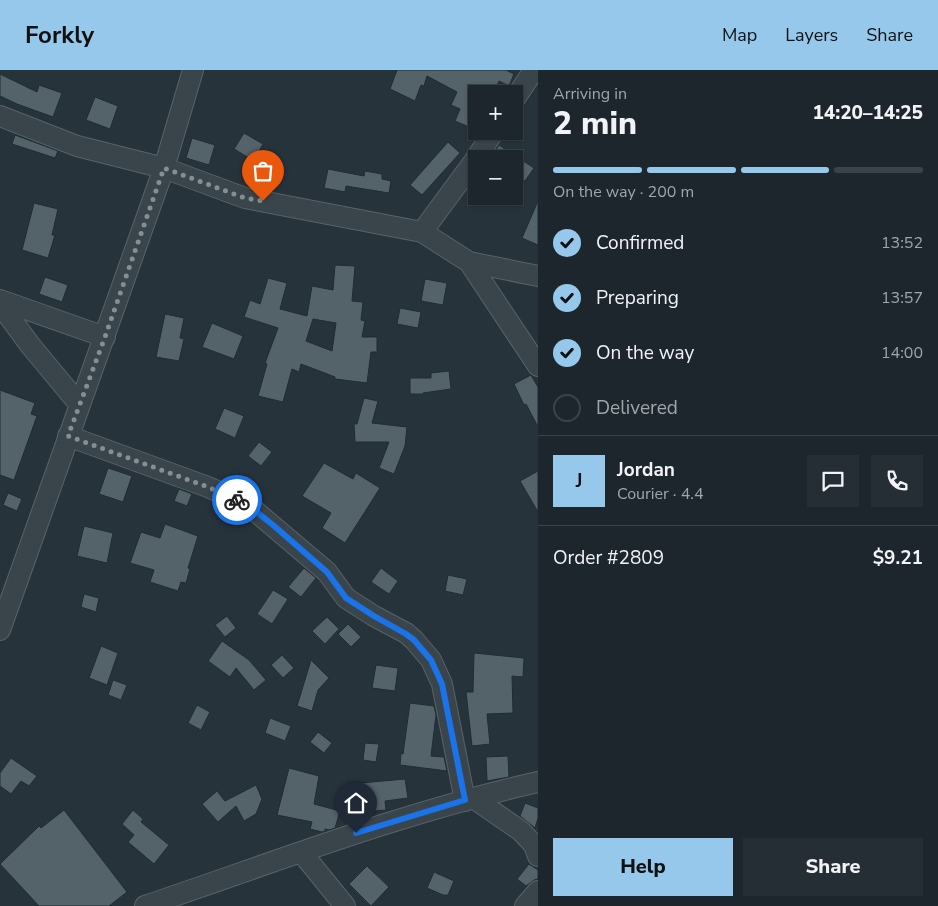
<!DOCTYPE html>
<meta charset="utf-8">
<style>
:root{--surface:#1d262c;--page:#252e34;--text:#f1f3f6;--muted:#a0a5a9;--line:#3b4348;--accent:#96c8ec}
body{margin:0;font-family:"Nunito Sans",sans-serif;background:var(--page);color:var(--text);height:100vh;display:flex;flex-direction:column;font-size:19px;white-space:nowrap}
*{box-sizing:border-box;margin:0}
p{font-size:16px;color:var(--muted)}
.icon{flex:none;width:28px;height:28px;fill:none;stroke:currentColor;stroke-width:2;stroke-linecap:round;stroke-linejoin:round}
.map{position:relative;flex:1;overflow:hidden}
.side{display:flex;flex-direction:column;background:var(--surface);width:400px}
.side>*{flex:none}
.buttons{position:absolute;left:468px;top:15px;display:grid;gap:10px}
.buttons a{display:grid;place-items:center;width:55px;height:55px;border-radius:0px;background:var(--surface);box-shadow:0 1px 4px #0004,0 0 0 1px var(--line);font-size:25px}
.pin{position:absolute;display:grid;place-items:center;width:42px;height:42px;color:#fff;margin:-51px -21px;border-radius:50% 50% 50% 0;rotate:-45deg;box-shadow:0 0 5px #0007}
.pin .icon{rotate:45deg}
.courier{position:absolute;display:grid;place-items:center;width:50px;height:50px;margin:-25px;border:4px solid #1a73e8;border-radius:50%;background:#fff;color:#222;box-shadow:0 1px 6px #0007}
.overview em{font-style:normal;font-weight:800}
.overview div{display:flex;flex-direction:column-reverse}
.overview{display:flex;align-items:center;justify-content:space-between;height:85px;padding:0 15px}
h1{font-size:32px;font-weight:800;line-height:38px}
.bar{display:grid;grid-template-columns:repeat(4,1fr);gap:8px 5px;align-content:center;height:60px;padding:0 15px}
.bar i{height:6px;border-radius:4px;background:var(--line)}
.bar .on{background:var(--accent)}
.bar p{grid-column:span 4}
.line{display:flex;align-items:center;gap:12px;padding:0 15px;border-top:1px solid var(--line)}
.line div{flex:1}
.round{display:grid;place-items:center;flex:none;width:52px;height:52px;border-radius:0px;background:var(--page)}
ol{padding:0 15px;list-style:none}
li{display:flex;align-items:center;gap:15px;height:55px}
li p{margin-inline-start:auto}
li .icon{padding:5px;border-radius:50%;background:var(--accent);color:#111;stroke-width:4}
li:last-child{color:var(--muted)}
li i{width:28px;height:28px;border:2px solid var(--line);border-radius:50%}
.cta{display:flex;gap:10px;margin-top:auto;padding:10px 15px}
.cta a{flex:1;height:58px;border-radius:0px;background:var(--accent);color:#111;font-size:20px;font-weight:800;line-height:58px;text-align:center}
.cta a+a{background:var(--page);color:var(--text)}
header{display:flex;align-items:center;gap:30px;box-sizing:border-box;height:70px;padding:0 25px;background:var(--accent);color:#111}
header strong{font-size:24px}
nav{display:flex;gap:28px;margin-inline-start:auto;font-size:18px}
main{display:flex;flex:1;min-height:0}
.map>svg:first-child{display:block}
</style>
<header>
<strong>Forkly</strong>
<nav><a>Map</a><a>Layers</a><a>Share</a></nav>
</header>
<main>
<div class="map">
<svg width="538" height="836" viewBox="0 0 538 836">
<rect width="100%" height="100%" fill="#27333b"/>
<path fill="#54626a" stroke="#212c32" fill-rule="evenodd" d="M397,0H506L514,4L509,16L499,11L493,24H476V43L469,57L455,51L460,39L451,35L457,22L427,6L424,16L421,15L415,31L390,19Z
M0,4L37,22L39,15L62,23L53,47L17,34L0,26Z
M95,27L118,36L110,59L86,50Z
M244,63L263,74L254,91L234,79Z
M15,65L58,81L55,88L12,74Z
M192,68L215,75L209,95L186,88Z
M448,72L460,83L422,125L410,115Z
M499,75L534,98L525,111L514,104V89H490Z
M328,99L364,106L365,101L382,104V109L391,111L389,123L346,116L345,122L324,118Z
M538,131V175L522,168Z
M34,133L58,139L52,165H55L48,188L22,180Z
M335,195L355,196L352,231L363,232L361,250L365,251L362,267H377V282H371L367,313L335,309V307L301,294L299,302L292,299L283,332L258,326L267,294L265,293L278,258L244,247L250,230L260,234L268,208L287,213L280,239L307,246L312,216L333,220ZM313,249L336,253L332,281L306,271Z
M45,207L68,215L62,232L39,224Z
M425,209L447,213L443,235L421,231Z
M400,238L421,242L418,258L397,254Z
M165,244L184,248L180,268L184,269L179,291L156,287Z
M212,253L243,266L234,289L202,277Z
M449,301L451,319L423,323V324H410V308H431V303Z
M531,305L538,317V357L526,334L524,335L514,314Z
M0,320L35,333L31,344L37,346L14,410L0,405Z
M364,328L378,331L372,353L407,357L405,376L394,404L379,398L389,372H355L354,354H357Z
M224,338L244,346L235,368L215,359Z
M259,372L272,382L261,396L248,386Z
M324,393L353,409L356,403L380,418L345,473L322,458L331,443L302,426Z
M108,398L132,406L123,432L99,424Z
M538,401V442L520,411Z
M179,419L192,424L187,436L174,431Z
M8,423L22,429L17,441L3,435Z
M165,454L198,466L188,498L190,499L186,513L181,512L178,521L150,512L154,500L130,493L141,462L160,468Z
M84,456L113,463L107,493L77,486Z
M304,498L316,508L301,527L288,517Z
M381,498L398,511L389,524L371,512Z
M448,505L467,509L463,525L445,521Z
M273,520L288,529L272,554L257,544Z
M84,524L99,528L96,542L81,537Z
M227,546L236,558L225,567L215,555Z
M327,547L339,559L325,574L312,561Z
M348,554L361,567L351,577L338,564Z
M222,571L249,590L266,610L254,620L236,598L230,607L208,591Z
M101,576L118,583L107,615L89,608Z
M474,583L524,588L523,607L512,606L513,643L487,644L490,674L472,676L466,622H473Z
M282,585L294,598L283,608L271,595Z
M311,590L329,608L318,620L312,641L297,636Z
M376,595L398,598L395,621L372,618Z
M113,610L127,615L121,630L108,625Z
M410,633L434,636L436,645L431,686L444,687L447,701L400,695L401,683L403,684Z
M197,635L210,642L201,660L188,653Z
M270,648L291,656L285,671L265,663Z
M318,662L332,673L324,683L310,672Z
M365,673L379,674L376,692L363,690Z
M508,686L509,707L487,711L486,687Z
M11,688L37,706L29,716L21,711L11,724L0,716V703Z
M289,698L319,706L314,734L340,741L335,758L329,760L325,759V761L322,762L310,759L312,752L277,745Z
M405,709L408,728L385,731L386,740L363,742L360,716L367,718L361,713Z
M256,715L262,729L256,744L244,751L236,736L218,752L202,734L217,721L225,731Z
M525,733L538,738V748L535,758L520,746Z
M64,740L127,822L109,836H39L0,794L39,756L41,758Z
M133,740L143,749L141,752L169,775L154,794L128,772L134,765L122,754Z
M529,794L538,800V809L534,810L526,816L517,809Z
M367,796L389,817L371,836L349,814Z
M434,802L454,811L448,825H443L427,818Z"/>
<g fill="none" stroke-linecap="round" stroke-linejoin="round">
<defs>
<path id="minor" d="M514,30L534,0
M0,46L77,76L164,98L245,128L422,162L469,192L538,206
M422,162L475,90L494,61
M469,192L538,296
M0,230L105,267
M0,234L30,275L79,334
M68,366L208,417L248,435L327,502L346,528L374,546L406,563L414,570L431,590L442,614L465,731
M0,560L164,98L193,0
M473,728L521,761L534,775L538,786
M302,783L345,836
M145,836C275,792 404,742 538,712
M525,836L538,821"/>
</defs>
<use href="#minor" stroke="#586369" stroke-width="22"/>
<use href="#minor" stroke="#3a454b" stroke-width="20"/>
</g>
<g fill="none" stroke-linecap="round" stroke-linejoin="round">
<path stroke="#848f95" stroke-width="5" stroke-dasharray="0 9" d="M237,430L208,417L68,366L105,267L164,98L245,128L263,131"/>
<path stroke="#1a73e8" stroke-width="6" d="M237,430L248,435L273,455L327,502L346,528L374,546L406,564L414,570L431,590L442,614L465,730L356,763"/>
</g>
</svg>
<div class="buttons">
<a>+</a>
<a>−</a>
</div>
<div class="pin" style="left:263px;top:131px;background:#ea580c"><svg class="icon" aria-label="bag" viewBox="0 0 24 24"><path d="M5 8h14l-1 12H6zM9 8a3 3 0 0 1 6 0"/></svg></div>
<div class="pin" style="left:356px;top:763px;background:#1f2937"><svg class="icon" aria-label="home" viewBox="0 0 24 24"><path d="M3 11l9-7 9 7M6 9v11h12V9"/></svg></div>
<div class="courier" style="left:237px;top:430px"><svg class="icon" aria-label="bike" viewBox="0 0 24 24"><circle cx="6" cy="16" r="4"/><circle cx="18" cy="16" r="4"/><path d="M6 16l4-8h5l3 8M10 8l3 8H6M13 5h3"/></svg></div>
</div>
<section class="side">
<div class="overview"><div><h1>2 min</h1><p>Arriving in</p></div><em>14:20–14:25</em></div>
<div class="bar"><i class="on"></i><i class="on"></i><i class="on"></i><i></i><p>On the way · 200 m</p></div>
<ol>
<li><svg class="icon" aria-label="check" viewBox="0 0 24 24"><path d="M5 12l5 5 9-10"/></svg>Confirmed<p>13:52</p></li>
<li><svg class="icon" aria-label="check" viewBox="0 0 24 24"><path d="M5 12l5 5 9-10"/></svg>Preparing<p>13:57</p></li>
<li><svg class="icon" aria-label="check" viewBox="0 0 24 24"><path d="M5 12l5 5 9-10"/></svg>On the way<p>14:00</p></li>
<li><i></i>Delivered</li>
</ol>
<div class="line" style="height:90px"><b class="round" style="background:var(--accent);color:#111">J</b><div><b>Jordan</b><p>Courier · 4.4</p></div><a class="round"><svg class="icon" aria-label="chat" viewBox="0 0 24 24"><path d="M4 5h16v11H9l-5 4z"/></svg></a><a class="round"><svg class="icon" aria-label="phone" viewBox="0 0 24 24"><path d="M5 4h4l2 5-3 2q2 4 5 5l2-3 5 2v4C11 20 4 13 5 4z"/></svg></a></div>
<div class="line" style="height:65px"><div>Order #2809</div><b>$9.21</b></div>
<div class="cta"><a>Help</a><a>Share</a></div>
</section>
</main>
